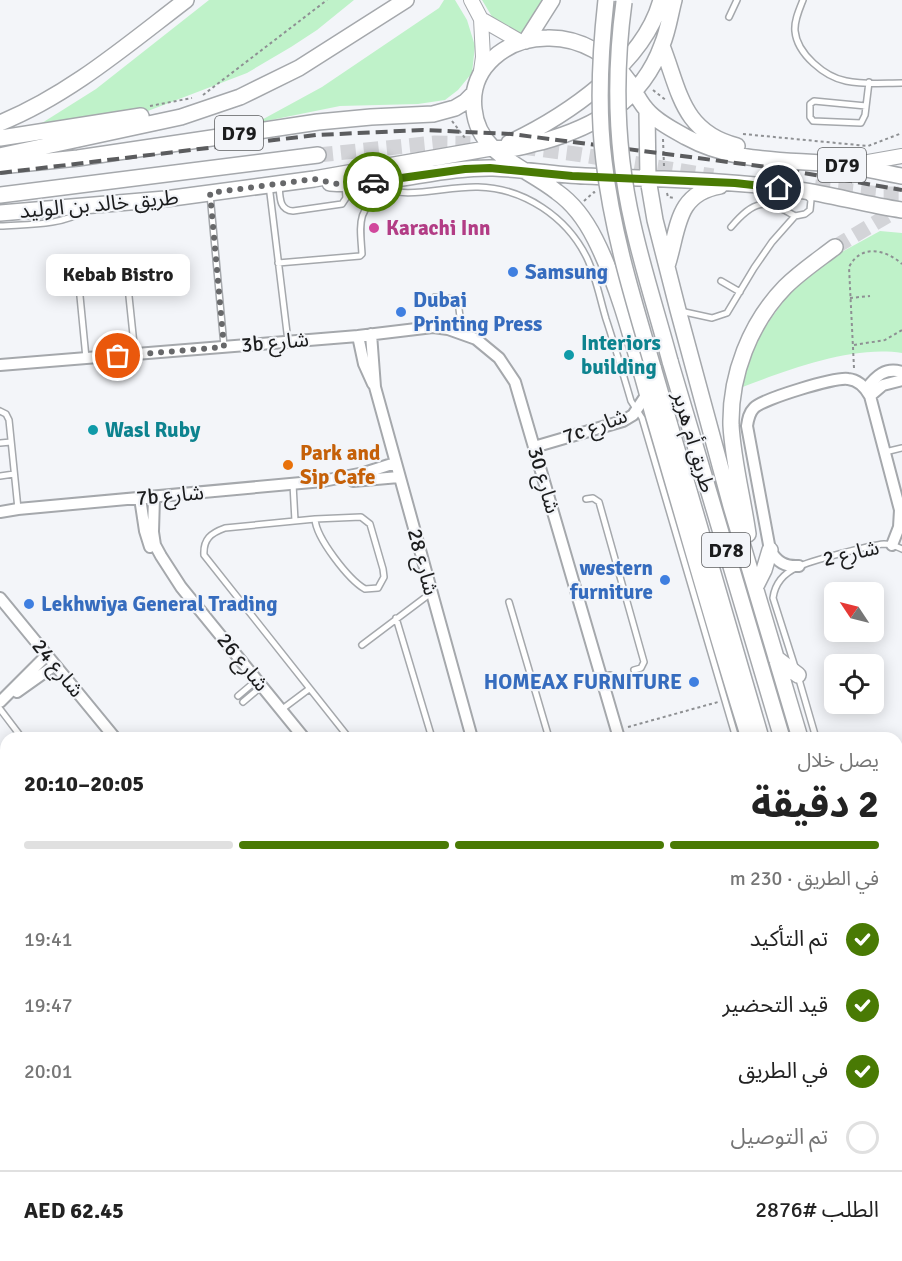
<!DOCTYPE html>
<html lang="ar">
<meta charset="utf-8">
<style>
:root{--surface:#fff;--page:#f2f2f2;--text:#222;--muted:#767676;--line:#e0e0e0;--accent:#497a04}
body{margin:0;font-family:Signika,"Noto Sans Arabic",sans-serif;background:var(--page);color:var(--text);direction:rtl;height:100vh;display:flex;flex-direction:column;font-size:22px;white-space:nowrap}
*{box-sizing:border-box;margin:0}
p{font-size:20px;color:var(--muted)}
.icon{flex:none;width:33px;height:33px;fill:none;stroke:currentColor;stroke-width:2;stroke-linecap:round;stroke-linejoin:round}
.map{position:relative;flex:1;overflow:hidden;direction:ltr}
.side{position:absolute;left:0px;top:732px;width:903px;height:530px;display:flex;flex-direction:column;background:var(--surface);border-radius:18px 18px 0 0;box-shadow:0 3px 15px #0003;direction:rtl}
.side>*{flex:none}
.needle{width:39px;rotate:305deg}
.tools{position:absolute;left:824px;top:582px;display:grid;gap:12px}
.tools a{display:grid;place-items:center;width:60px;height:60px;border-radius:9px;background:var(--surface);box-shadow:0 3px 15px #0003;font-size:30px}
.pin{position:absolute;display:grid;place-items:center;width:51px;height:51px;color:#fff;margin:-26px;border:3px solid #fff;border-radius:50%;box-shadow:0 2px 6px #0007}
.courier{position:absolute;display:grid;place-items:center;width:60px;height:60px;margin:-30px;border:4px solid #497a04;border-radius:50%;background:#fff;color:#222;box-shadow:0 2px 8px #0007}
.bubble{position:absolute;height:42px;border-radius:9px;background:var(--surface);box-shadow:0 3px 15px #0003;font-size:20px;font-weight:700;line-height:42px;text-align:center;direction:rtl}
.summary em{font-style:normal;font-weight:700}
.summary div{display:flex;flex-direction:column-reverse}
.summary{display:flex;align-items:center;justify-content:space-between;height:102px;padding:0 24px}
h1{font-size:39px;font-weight:700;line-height:45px}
.bar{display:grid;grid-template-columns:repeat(4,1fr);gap:9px 6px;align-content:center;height:72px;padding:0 24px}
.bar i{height:8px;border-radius:4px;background:var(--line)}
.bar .selected{background:var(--accent)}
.bar p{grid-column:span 4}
.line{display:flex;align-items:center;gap:15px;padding:0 24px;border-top:2px solid var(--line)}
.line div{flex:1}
ol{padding:0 24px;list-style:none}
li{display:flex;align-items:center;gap:18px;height:66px}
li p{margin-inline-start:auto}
li .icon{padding:6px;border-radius:50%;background:var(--accent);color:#fff;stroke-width:4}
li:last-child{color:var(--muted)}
li i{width:33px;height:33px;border:3px solid var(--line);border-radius:50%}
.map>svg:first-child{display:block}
</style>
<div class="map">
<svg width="902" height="1261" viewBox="0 0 902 1261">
<rect width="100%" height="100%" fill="#f3f5f9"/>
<path fill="#bff2c9" d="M209,0H354L317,30L291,47L247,73L140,114L34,128L96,89Z
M444,0H455L467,20L475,46L472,73L458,90L445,100L418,104L340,106L256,123L322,87L439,8Z
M482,0H551L533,25L520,35L497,25Z
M880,231L902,233V353C852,345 787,370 740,388L751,347L792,289L829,259Z"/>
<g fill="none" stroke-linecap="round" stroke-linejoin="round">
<path stroke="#d3d4d8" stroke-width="15" stroke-dasharray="15 8" stroke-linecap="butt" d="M521,147L576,154L713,176
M318,155L435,143L497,144
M815,187L882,194H902
M835,247L902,207"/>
<defs>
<path id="lane" d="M803,0C799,10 794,21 795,31C797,54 825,77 846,81C864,85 884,83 902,83
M729,17L737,0
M866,106L814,101L810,104V117L813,121L861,123L865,115L869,82
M269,185L288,341
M279,185C280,197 279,210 293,211L342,204L346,198L345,184
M375,186C407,201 444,186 478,187C524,188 567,217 587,258C596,277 600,299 606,319C615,346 623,374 631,401L642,418L736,738
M210,194L224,346
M0,226C29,224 60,226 86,210
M731,227C754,200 765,198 795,216
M278,263L360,256L362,254C360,223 356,211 384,190
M721,281L740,292
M79,286L86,358
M128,287L135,354
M435,297L454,299L458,301L462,333
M680,311L712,318L727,313L754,268L772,242L795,216L805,214L810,210L811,200L806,195
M0,411L6,414L9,420L18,509
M0,443L11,442
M885,452L902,448
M0,476L14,474
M293,484L295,521
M586,499L593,498L599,502L644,662L641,668L634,670
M315,519C316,538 349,580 365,589L378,588L384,577L383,569L370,524L361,517L315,519L225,528C211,533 203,539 204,555L349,738
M509,602L549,738
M396,618L432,738
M362,645L431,593
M795,667L773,598C775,583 784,573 798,567C809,561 871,545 884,544C891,544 896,546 902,549
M798,676L816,738
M601,677L610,675
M238,696L257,680
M243,702L262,686
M0,709L22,738
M281,710L309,689
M0,780L6,775
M0,870L6,865
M0,902L6,909
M897,1010L902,1027
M0,1086L6,1081
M286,1256L291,1261
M888,1256L890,1261
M126,1261L133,1256
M414,1261L420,1256
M679,1261L686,1256"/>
<path id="street" d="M371,334L375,387L472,738
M358,336L364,364L373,384
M0,365L358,336L433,327L448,329L476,339L499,358L515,382L619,738
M866,389C876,376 885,367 902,372
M870,396L883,385L902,380
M534,447L623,421L633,415L647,394
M353,481L399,477
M154,497L153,532L155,545L161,556L181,587L304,738
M140,498L145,531L150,547
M0,512L18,509L323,481L364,473L395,463
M799,566C785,567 777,562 770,550L747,426C748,419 749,413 754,408C762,399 835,377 848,379C859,380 865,387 870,396L900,510L899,527L892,545
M0,598L115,738
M17,692L55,665
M0,702L47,655
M0,1015L6,1022
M0,1227L6,1235
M23,1256L27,1261
M767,1256V1261
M347,1261L354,1256"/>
<path id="secondary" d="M471,0L481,19L483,57L481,71
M481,19L521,42
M857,164L902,156
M0,935L6,942
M0,986L6,993
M219,1256L224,1261
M260,1256L265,1261"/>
<path id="primary" d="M526,41L552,0
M662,46C680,92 682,132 737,146
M647,111L648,179L655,220L678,310L731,506L800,738
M0,123C69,95 127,45 186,0
M0,138L141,116
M509,143C566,116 644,64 661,0
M0,156L181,117L240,97L299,68L406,0
M0,166L78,158L318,122L371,117L433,114L455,108L465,102L474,93
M330,183C385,187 439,167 493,168C524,169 554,175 585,176C656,179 728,180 799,190C833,195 867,205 902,210
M0,195L318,155
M0,213L165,199L314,179L491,148C497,148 503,149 509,149C520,148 531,144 541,142C595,127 642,101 662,45C668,31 670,15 674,0
M667,266C679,229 675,194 720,186
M670,361L782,738
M653,367L761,738
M748,534C743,498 733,462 731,425C730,375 750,323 785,287C800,272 818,260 835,247
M756,586L764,570L770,550
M776,658L798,675
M749,738C715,631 685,522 653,414C637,359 621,290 595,239C586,221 574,204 557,192C526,167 478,155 474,109C469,67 507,38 547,38C580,37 612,56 630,83C635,92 639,101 646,109C656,121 673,130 686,137C735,164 788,159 842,165C862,167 882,173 902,176
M897,1108L902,1126
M897,1210L902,1227"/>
</defs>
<use href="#lane" stroke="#a5a8ac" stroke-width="8"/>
<use href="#street" stroke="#a5a8ac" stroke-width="14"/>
<use href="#secondary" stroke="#a5a8ac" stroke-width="16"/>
<use href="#primary" stroke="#a5a8ac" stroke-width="18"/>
<path stroke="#8e9093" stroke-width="2" stroke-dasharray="3 3" stroke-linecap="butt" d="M653,90L667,101
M203,95L327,0
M150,106L192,98
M452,121L465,138
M743,134L868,146L902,133
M663,139L664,166
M667,193L668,197L675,198
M584,201L594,192L595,194
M850,298L870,296
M854,345L885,340L902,330
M854,368L849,267C861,244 885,249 902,264
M628,727L718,702
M897,893L902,891"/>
<use href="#lane" stroke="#fff" stroke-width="5"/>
<use href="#street" stroke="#fff" stroke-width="10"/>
<use href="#secondary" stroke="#fff" stroke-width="14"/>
<use href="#primary" stroke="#fff" stroke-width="15"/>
<path stroke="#5b5c5e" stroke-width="4" stroke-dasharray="12 6" stroke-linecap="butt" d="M0,173L316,135L423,130L511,134L775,168L902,190"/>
<defs>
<path id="primary-bridge" d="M606,0C600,54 597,107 604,161C612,231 633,299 653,367
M624,2C614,75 616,152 633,225C643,270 658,316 670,361"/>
</defs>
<use href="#primary-bridge" stroke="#a5a8ac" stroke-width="18" stroke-linecap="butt"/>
<use href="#primary-bridge" stroke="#fff" stroke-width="15"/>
</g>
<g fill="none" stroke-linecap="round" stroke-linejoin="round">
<path stroke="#67686a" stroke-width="6" stroke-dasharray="0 10.8" d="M118,356L224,347L210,193L314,179L337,184L373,182"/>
<path stroke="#497a04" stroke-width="8" d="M373,182L465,169L490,168L572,176L735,183L779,188"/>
</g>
<circle fill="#d1479c" stroke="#f3f5f9" stroke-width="2" cx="374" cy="228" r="6"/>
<g fill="#3f7fe0" stroke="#f3f5f9" stroke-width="2">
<circle cx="513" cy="272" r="6"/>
<circle cx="401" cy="312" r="6"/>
<circle cx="665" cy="580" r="6"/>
<circle cx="29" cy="604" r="6"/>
<circle cx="694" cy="682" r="6"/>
</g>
<g fill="#0f9aa8" stroke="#f3f5f9" stroke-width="2">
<circle cx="569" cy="355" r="6"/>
<circle cx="93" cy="430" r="6"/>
</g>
<circle fill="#e8710a" stroke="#f3f5f9" stroke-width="2" cx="288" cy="465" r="6"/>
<g text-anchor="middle" stroke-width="4.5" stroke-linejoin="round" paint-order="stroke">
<g fill="#f3f5f9" stroke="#5c5d5f" stroke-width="1.5">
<rect x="215" y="116" width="48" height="34" rx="4.5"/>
<rect x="818" y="148" width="48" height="34" rx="4.5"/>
<rect x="702" y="533" width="48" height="34" rx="4.5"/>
</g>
<g font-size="20" font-weight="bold" fill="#1b1c1d">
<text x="239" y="140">D79</text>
<text x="842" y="172">D79</text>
<text x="726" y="557">D78</text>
</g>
<g font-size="21" fill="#1b1c1d" stroke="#f3f5f9">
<text transform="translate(99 204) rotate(-5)" y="7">طريق خالد بن الوليد</text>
<text transform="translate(275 342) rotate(-5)" y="7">3b شارع</text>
<text transform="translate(595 426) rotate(-20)" y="7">7c شارع</text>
<text transform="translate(694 442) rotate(74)" y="7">طريق أم هرير</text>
<text transform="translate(544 480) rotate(74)" y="7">شارع 30</text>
<text transform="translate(170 495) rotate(-5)" y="7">7b شارع</text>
<text transform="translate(851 553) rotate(-13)" y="7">شارع 2</text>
<text transform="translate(423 562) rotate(75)" y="7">شارع 28</text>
<text transform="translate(243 662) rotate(51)" y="7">شارع 26</text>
<text transform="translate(58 668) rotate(51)" y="7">شارع 24</text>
</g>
<g font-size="21" font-weight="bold" fill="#b23c85" stroke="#f3f5f9" text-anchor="start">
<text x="386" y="235">Karachi Inn</text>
</g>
<g font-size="21" font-weight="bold" fill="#366cbe" stroke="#f3f5f9" text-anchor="start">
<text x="525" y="279">Samsung</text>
<text x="413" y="307">Dubai<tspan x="413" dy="24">Printing Press</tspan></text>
<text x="653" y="575" text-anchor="end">western<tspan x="653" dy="24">furniture</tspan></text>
<text x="41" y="611">Lekhwiya General Trading</text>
<text x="682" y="689" text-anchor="end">HOMEAX FURNITURE</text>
</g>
<g font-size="21" font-weight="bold" fill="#0d838f" stroke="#f3f5f9" text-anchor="start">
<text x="581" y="350">Interiors<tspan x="581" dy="24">building</tspan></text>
<text x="105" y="437">Wasl Ruby</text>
</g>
<g font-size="21" font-weight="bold" fill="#c56008" stroke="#f3f5f9" text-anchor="start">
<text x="300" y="460">Park and<tspan x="300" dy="24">Sip Cafe</tspan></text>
</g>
</g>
</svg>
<div class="tools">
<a><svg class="needle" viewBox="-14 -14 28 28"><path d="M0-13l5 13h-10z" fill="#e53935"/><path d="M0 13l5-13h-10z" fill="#767676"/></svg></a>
<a><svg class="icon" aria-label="locate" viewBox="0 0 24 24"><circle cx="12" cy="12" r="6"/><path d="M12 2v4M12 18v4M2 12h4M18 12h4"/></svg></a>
</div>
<div class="pin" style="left:118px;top:356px;background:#ea580c"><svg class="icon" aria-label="bag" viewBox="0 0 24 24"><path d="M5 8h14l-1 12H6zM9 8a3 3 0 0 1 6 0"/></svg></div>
<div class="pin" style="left:779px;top:188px;background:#1f2937"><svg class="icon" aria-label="home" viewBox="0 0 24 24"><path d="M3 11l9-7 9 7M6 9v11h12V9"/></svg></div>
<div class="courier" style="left:373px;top:182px"><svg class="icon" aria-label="car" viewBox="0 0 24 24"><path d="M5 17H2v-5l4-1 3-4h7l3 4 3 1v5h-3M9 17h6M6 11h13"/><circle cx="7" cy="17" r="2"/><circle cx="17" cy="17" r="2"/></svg></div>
<div class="bubble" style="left:46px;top:254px;width:144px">Kebab Bistro</div>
<section class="side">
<div class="summary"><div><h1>2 دقيقة</h1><p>يصل خلال</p></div><em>20:05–20:10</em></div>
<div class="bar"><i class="selected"></i><i class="selected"></i><i class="selected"></i><i></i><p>في الطريق · 230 m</p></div>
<ol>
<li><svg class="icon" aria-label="check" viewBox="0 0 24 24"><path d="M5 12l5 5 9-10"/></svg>تم التأكيد<p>19:41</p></li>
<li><svg class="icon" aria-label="check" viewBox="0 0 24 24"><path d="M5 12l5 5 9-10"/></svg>قيد التحضير<p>19:47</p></li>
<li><svg class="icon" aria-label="check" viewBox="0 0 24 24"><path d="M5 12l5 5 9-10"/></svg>في الطريق<p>20:01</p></li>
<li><i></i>تم التوصيل</li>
</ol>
<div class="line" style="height:78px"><div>الطلب #2876</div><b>AED 62.45</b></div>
</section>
</div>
